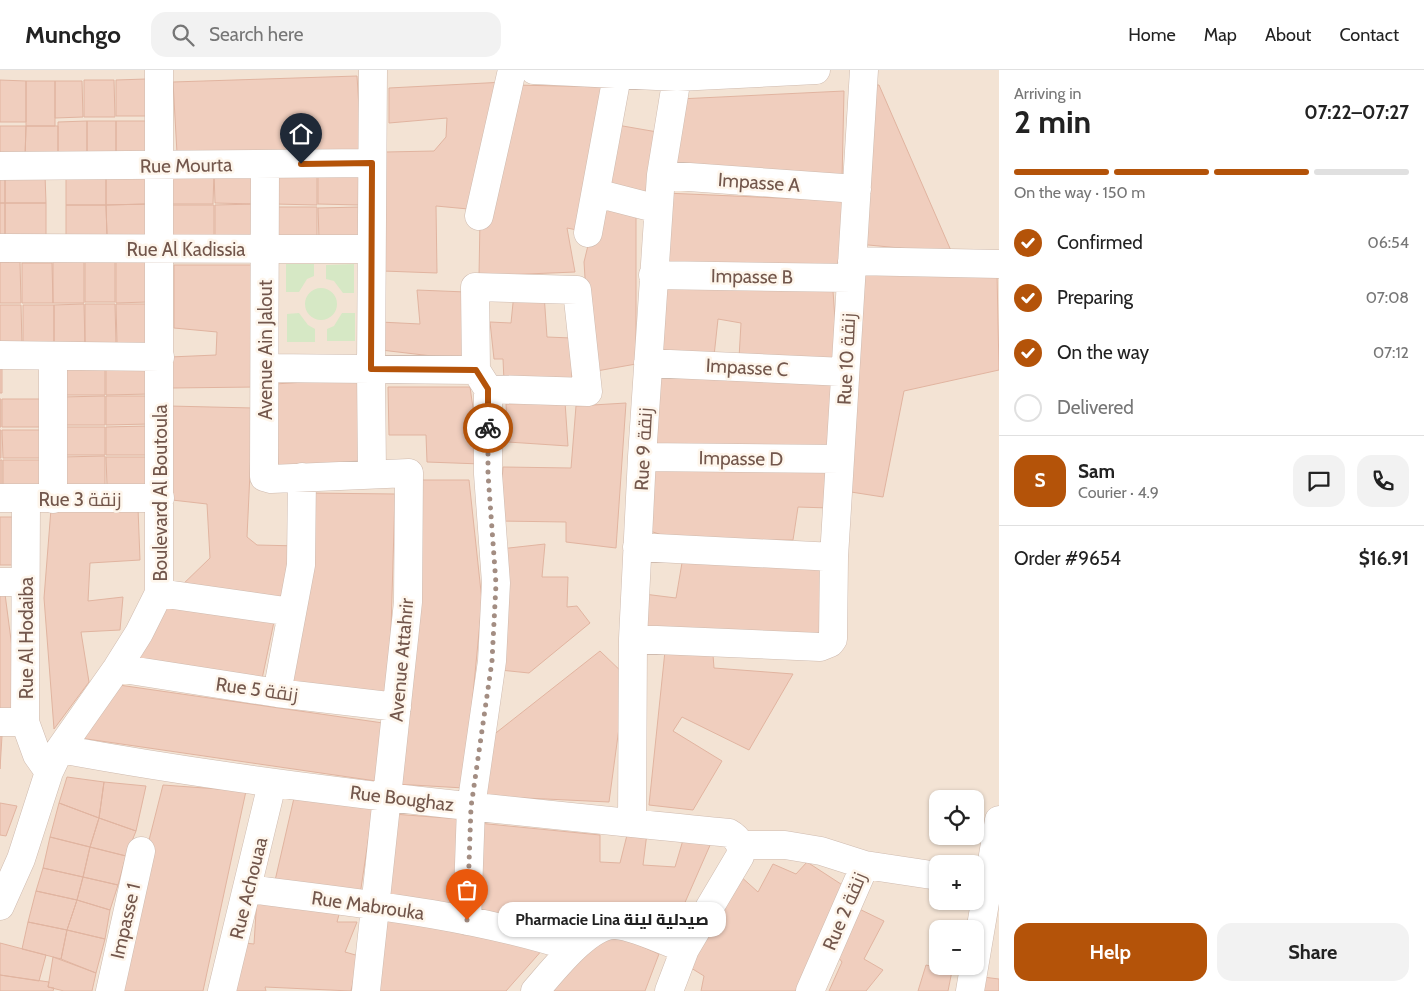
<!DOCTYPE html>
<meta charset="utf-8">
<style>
:root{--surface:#fff;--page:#f2f2f2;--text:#222;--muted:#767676;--line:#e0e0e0;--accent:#b45309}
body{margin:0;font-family:Cabin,Cairo,sans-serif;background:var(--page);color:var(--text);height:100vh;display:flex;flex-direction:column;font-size:19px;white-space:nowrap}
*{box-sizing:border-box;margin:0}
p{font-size:16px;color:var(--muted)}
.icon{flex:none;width:28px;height:28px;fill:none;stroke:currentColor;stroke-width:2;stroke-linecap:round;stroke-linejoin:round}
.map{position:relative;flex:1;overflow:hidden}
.side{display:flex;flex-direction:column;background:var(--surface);width:425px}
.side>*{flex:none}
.buttons{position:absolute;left:929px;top:720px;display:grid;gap:10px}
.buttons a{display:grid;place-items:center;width:55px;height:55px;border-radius:10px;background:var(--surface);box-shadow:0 1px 4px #0004;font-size:25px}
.pin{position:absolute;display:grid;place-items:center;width:42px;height:42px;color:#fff;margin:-51px -21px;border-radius:50% 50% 50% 0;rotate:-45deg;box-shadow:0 0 5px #0007}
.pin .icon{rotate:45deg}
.courier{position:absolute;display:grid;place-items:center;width:50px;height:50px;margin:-25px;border:4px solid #b45309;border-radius:50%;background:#fff;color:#222;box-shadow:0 1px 6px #0007}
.bubble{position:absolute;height:35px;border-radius:15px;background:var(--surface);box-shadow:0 1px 4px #0004;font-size:16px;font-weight:800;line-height:35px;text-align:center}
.overview em{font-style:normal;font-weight:800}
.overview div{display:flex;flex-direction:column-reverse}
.overview{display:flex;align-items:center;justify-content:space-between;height:85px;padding:0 15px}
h1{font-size:32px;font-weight:800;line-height:38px}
.bar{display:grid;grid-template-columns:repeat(4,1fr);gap:8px 5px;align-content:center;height:60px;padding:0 15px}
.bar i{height:6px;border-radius:4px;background:var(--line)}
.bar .active{background:var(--accent)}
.bar p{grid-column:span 4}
.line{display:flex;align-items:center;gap:12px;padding:0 15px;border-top:1px solid var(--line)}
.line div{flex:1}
.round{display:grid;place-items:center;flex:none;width:52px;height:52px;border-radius:15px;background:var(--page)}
ol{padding:0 15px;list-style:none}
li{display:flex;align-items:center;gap:15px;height:55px}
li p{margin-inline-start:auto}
li .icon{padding:5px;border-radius:50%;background:var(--accent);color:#fff;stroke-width:4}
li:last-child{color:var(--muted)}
li i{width:28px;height:28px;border:2px solid var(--line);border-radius:50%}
.action{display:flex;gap:10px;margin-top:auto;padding:10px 15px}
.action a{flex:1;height:58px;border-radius:15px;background:var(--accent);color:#fff;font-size:20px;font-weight:800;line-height:58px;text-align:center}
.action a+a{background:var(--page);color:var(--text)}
header{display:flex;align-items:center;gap:30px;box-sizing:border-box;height:70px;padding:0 25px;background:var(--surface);border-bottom:1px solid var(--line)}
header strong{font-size:24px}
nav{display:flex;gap:28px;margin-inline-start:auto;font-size:18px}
.search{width:350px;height:45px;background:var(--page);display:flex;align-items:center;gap:12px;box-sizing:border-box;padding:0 18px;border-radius:15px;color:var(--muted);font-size:19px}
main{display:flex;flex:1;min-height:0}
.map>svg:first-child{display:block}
</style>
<header>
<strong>Munchgo</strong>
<div class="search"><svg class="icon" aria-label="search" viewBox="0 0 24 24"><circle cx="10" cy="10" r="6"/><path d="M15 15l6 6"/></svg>Search here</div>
<nav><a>Home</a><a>Map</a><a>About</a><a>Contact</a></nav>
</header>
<main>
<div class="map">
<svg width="999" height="921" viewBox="0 0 999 921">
<rect width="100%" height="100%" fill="#fbf1e6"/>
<path fill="#f3e3d4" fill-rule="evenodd" d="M0,0H999V921H0ZM938,729H975V766H938ZM938,794H975V831H938ZM938,859H975V896H938Z"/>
<path fill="#d6e8c5" d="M286,194H314V206L307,209L299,222H286Z
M354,194V223H343L334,211L326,209V195Z
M305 234a16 16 0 1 1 32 0a16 16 0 1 1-32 0Z
M299,243L308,255L315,259V272H287V244Z
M342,243H355V271H327V259L334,256Z"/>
<path fill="#f0cebe" stroke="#e1b4a0" d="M357,6L362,84L177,83L173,12Z
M146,9V46H116V10Z
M0,10L26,11V52H0Z
M84,10H114L115,47H84Z
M26,11H55V56H26Z
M55,11H82L83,47L55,48Z
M505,12L479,140L436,136L437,203L383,201L386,82L434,81L446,67L447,48L389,53V18Z
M514,15L608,17L587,162L567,158L575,202L479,206L480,150Z
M867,15H879L952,183L858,174Z
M844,21L842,110L671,99L679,29Z
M87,51H116V89H87Z
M87,51V89L58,88V52Z
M116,51H147L146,89H116Z
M617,55L663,63L648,123L601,113Z
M0,56H26L25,88H0Z
M26,56H58V88H25Z
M256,101V134L215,133L214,102Z
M66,102L106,103V135H66Z
M148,102V134L106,135V103Z
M172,102H214L213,134H172Z
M317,102V135L275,134V103Z
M360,102V135L318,134V103Z
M0,105H5V133H0Z
M5,105H45L46,133H5Z
M665,123L848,131L836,205L660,191Z
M0,133H5V165H0Z
M5,133H46V165H5Z
M148,134V167L107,166L106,135Z
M257,134L256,167L215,166V135Z
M598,134L636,141V294L591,302L584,192Z
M66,135H106L107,166L66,167Z
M172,135H214V167H172Z
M275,137H317V169H276Z
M360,137V169H319L318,138Z
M0,192H20L21,233H0Z
M53,192H84V233H53Z
M85,192H115V232H85Z
M116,192H146L147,232L116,233Z
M22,193H52L53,233H22Z
M174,195H257L256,317L172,318L170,287L216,285L217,262L174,258Z
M854,201L997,203L999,300L904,321L883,427L851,422Z
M660,213L833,221L838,291L739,288L741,253L718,249L714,286L657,279Z
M417,220L466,222V290L381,280L380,252L420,254Z
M514,223L544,224L547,267L571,268L572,314L504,311L503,289H494L490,252L511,253Z
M84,234L85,275H54V235Z
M85,234H115L116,274H85Z
M116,234H147L148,274H117Z
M0,235H21L22,275H0Z
M23,235H54V275H23Z
M0,294H2V323H0Z
M62,296H105V325H63Z
M106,296H148L149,324L106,325Z
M660,303L838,314L830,382L649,374Z
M364,308L369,392L278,396L275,314Z
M388,317H470L481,394L427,392L426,365H389Z
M105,326V355H63L62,327Z
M106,326H148L149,354L106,355Z
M0,329H1V357H0Z
M2,329H44V357H2Z
M565,332L568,376L508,372L506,334Z
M626,333L616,478L566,472V452L499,451L503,397L571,398L576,336Z
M169,336L253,338L247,467L257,475L299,476L290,534L179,518L210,488L207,434L172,430Z
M148,356L149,385H106V357Z
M62,357H105V385H62Z
M0,360H1V388H0Z
M2,360H45V388H3Z
M105,386V415H63L62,387Z
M106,387H149V415H107Z
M0,390H2V418H0Z
M3,390H45V418L3,419Z
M649,393L831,400L829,438L798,437L793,470H677L647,460Z
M419,410H469L482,531L464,718L395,714Z
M309,423L395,424L389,628L284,611Z
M138,438L140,490L90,493L88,531L123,527L120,560L81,562L89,612L54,659L44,528L51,439Z
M0,447H14V495H0Z
M545,474L542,507H568L567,537L577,536L590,553L529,603L500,600V479Z
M683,487L824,494L822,568L645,561L644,524L676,528Z
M5,524L14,593L13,648L0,647V525Z
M164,537L275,547L262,609L135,591Z
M600,581L626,606L609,732L482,726L492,666Z
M665,581L713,585L714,598L793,604L749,680L682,647L673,661L722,691L693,740L649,735Z
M112,614L383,653L376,711L80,668Z
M0,666H2L0,699Z
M67,707L104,712L99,748L59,733Z
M104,712L146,716L136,761L99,748Z
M163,715L246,721L203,921H118L128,853Z
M294,728L373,738L360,825L274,815Z
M0,733L17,736L6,766L0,765Z
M59,733L99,748L90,777L50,767Z
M393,744L460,749L456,844L388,834Z
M99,748L136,761L126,786L90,777Z
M478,753L600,765V792L620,793L627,765L647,763L643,795L675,797L683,770L711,773L676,853L602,837L562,860L474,845Z
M50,767L90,777L83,807L43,798Z
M90,777L126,786L118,815L83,807Z
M807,792L847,818L798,921H701L704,906L683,893L739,805L758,822L773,794L796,804Z
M43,798L83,807L77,830L36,821Z
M83,807L118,815L110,840L77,830Z
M36,821L77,830L67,860L28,852Z
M257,827L341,837L337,852H357L345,882L359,886L351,921L265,917L266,921H229L244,873L254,874Z
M77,830L110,840L105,869L67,860Z
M853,836L884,851L864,889L883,900L866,921H829L842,892L835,883Z
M381,847L544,878L506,921H372Z
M28,852L67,860L61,889L22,879Z
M67,860L105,869L96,903L61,889Z
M607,861L659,884L645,921H549Z
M0,873L46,885L39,911L0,905Z
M53,887L96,903L92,921H64L48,917Z
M926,895L952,901L948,921H918Z
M0,905L49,912L48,917L54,918L53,921H0Z
M983,907L999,909V921H980Z"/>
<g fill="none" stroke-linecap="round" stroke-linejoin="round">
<defs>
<path id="minor" d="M534,0L677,7L816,0
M265,94L264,407L271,409L409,403L408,532L366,921
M0,96L372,93
M661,105L857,119
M596,123L658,139
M479,146L512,0
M588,163L617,6
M0,178L371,179
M852,191L999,194
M653,205L851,208
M0,285L160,287
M648,293L845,302
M266,298L476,300
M642,387L840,389
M372,404L371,299L373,0
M0,428H160
M26,429L25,652L37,685L49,702
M53,429V286
M637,477L834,487
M0,512H25
M159,523L292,542
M633,569L820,577L830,573L833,569L834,487L864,0
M117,598L277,623L397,637
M277,623L301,495L302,407
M0,652H25
M60,679C281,720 506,740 729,763C738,768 743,776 740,786L685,879L669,921
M632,753L633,569L642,387L661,105L677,7
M741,775H785L821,781L865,795L810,921
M865,795L938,806
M248,819C358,833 469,844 574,878
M0,836L21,789L49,702L60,679L117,598L139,563L159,523V0
M467,851L471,737L492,591L496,513L488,404V319L476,300L475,217L577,220L588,322L488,319
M110,921L141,781
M222,921L272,714
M535,921C552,902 589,853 616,855C634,856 667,872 685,879
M970,921L999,750"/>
</defs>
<use href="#minor" stroke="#cfbbaf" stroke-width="29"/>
<use href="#minor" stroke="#fff" stroke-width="28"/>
</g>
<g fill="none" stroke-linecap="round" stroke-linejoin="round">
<path stroke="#a38d82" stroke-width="5" stroke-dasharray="0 9" d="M467,850L471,737L492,591L496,514L488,404V358"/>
<path stroke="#b45309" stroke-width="6" d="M301,94L372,93L371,299L476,300L488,319V358"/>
</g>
<g text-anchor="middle" stroke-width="5" stroke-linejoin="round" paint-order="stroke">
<g font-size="19" fill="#73574c" stroke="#fef6ec">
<text transform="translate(186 95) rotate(-1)" y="7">Rue Mourta</text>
<text transform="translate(759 112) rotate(4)" y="7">Impasse A</text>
<text x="186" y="186">Rue Al Kadissia</text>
<text transform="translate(752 206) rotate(1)" y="7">Impasse B</text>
<text transform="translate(265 280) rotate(-90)" y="7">Avenue Ain Jalout</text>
<text transform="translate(846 289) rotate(-87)" y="7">Rue 10 زنقة</text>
<text transform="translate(747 297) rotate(3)" y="7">Impasse C</text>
<text transform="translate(643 379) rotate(-87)" y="7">Rue 9 زنقة</text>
<text transform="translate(741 388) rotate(1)" y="7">Impasse D</text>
<text transform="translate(160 423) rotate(-90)" y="7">Boulevard Al Boutoula</text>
<text x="80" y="436">Rue 3 زنقة</text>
<text transform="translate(26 568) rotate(-90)" y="7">Rue Al Hodaiba</text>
<text transform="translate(401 590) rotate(-85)" y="7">Avenue Attahrir</text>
<text transform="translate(257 619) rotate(8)" y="7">Rue 5 زنقة</text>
<text transform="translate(402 728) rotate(7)" y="7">Rue Boughaz</text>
<text transform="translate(248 818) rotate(-76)" y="7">Rue Achouaa</text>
<text transform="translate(368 835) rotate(8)" y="7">Rue Mabrouka</text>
<text transform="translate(844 841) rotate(-67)" y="7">Rue 2 زنقة</text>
<text transform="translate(125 851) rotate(-77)" y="7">Impasse 1</text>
</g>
</g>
</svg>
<div class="buttons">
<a><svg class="icon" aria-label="locate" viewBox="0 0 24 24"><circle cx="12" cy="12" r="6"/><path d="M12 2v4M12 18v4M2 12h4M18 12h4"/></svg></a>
<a>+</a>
<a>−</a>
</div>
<div class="pin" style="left:467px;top:850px;background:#ea580c"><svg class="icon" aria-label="bag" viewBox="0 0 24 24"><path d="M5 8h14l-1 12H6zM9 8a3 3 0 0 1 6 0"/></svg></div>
<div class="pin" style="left:301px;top:94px;background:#1f2937"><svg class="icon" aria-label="home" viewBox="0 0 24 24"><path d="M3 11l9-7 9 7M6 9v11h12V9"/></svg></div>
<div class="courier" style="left:488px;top:358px"><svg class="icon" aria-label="bike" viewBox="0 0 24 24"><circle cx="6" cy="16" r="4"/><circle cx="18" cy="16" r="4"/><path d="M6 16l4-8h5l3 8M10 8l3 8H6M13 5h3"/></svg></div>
<div class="bubble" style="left:498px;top:832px;width:228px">Pharmacie Lina صيدلية لينة</div>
</div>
<section class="side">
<div class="overview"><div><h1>2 min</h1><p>Arriving in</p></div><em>07:22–07:27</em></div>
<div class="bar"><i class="active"></i><i class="active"></i><i class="active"></i><i></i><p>On the way · 150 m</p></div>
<ol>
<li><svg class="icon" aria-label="check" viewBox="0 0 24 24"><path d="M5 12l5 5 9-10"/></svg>Confirmed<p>06:54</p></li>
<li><svg class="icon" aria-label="check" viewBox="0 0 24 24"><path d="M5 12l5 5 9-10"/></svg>Preparing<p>07:08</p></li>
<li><svg class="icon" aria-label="check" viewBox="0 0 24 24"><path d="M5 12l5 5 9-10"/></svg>On the way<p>07:12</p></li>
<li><i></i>Delivered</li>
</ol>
<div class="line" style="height:90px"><b class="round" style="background:var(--accent);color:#fff">S</b><div><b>Sam</b><p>Courier · 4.9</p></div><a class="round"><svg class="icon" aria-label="chat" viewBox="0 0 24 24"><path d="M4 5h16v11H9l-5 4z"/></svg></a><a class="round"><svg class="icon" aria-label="phone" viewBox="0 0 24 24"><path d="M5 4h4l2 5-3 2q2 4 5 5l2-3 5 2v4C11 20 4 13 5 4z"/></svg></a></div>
<div class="line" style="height:65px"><div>Order #9654</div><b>$16.91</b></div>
<div class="action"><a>Help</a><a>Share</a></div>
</section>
</main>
